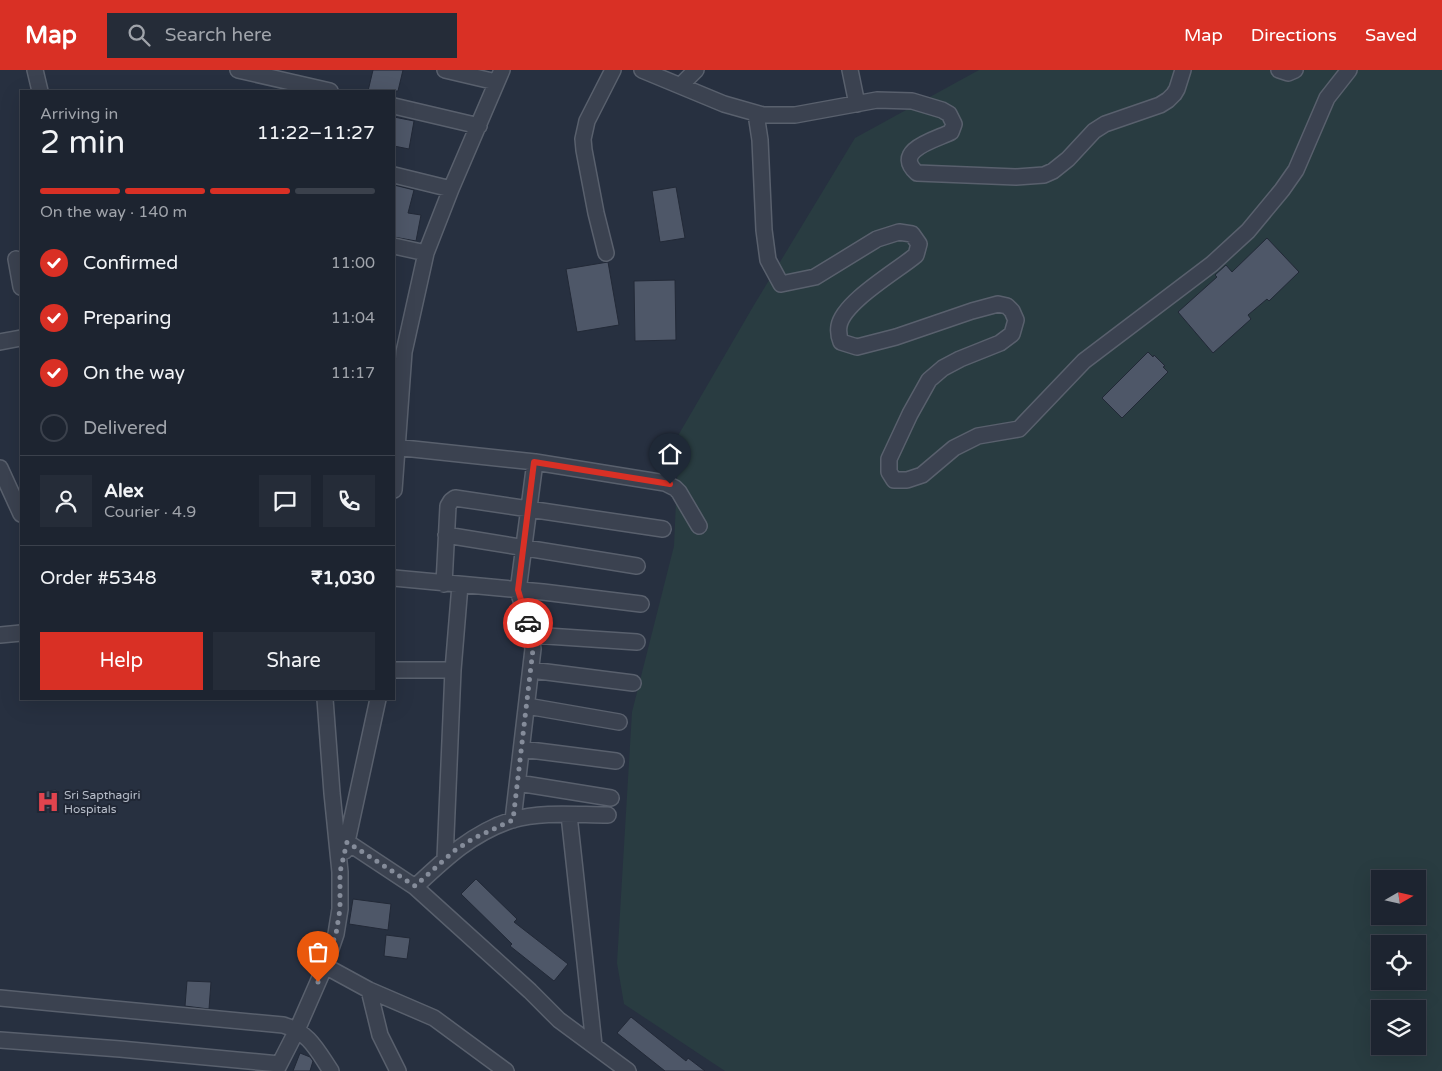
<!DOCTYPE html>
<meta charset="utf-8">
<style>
:root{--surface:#1d2430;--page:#252c38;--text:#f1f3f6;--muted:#a0a4ab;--line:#3b414c;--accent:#d93025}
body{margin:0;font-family:"Varela Round",sans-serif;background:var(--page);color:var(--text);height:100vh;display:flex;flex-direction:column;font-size:19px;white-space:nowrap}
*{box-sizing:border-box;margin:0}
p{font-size:16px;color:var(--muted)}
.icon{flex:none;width:28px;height:28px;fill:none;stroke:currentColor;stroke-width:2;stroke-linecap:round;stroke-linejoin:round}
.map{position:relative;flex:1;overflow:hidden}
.sheet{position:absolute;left:20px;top:20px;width:375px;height:610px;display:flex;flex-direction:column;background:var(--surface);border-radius:0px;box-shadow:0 5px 20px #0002,0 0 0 1px var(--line)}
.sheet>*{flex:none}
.needle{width:32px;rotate:81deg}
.controls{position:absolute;left:1371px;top:800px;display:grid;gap:10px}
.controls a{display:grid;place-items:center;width:55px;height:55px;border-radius:0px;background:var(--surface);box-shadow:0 5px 20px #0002,0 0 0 1px var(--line);font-size:25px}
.pin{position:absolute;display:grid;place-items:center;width:42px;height:42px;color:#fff;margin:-51px -21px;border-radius:50% 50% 50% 0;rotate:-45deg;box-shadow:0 0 5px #0007}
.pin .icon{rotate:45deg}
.courier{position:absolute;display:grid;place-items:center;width:50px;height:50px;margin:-25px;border:4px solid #d93025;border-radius:50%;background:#fff;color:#222;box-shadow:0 1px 6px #0007}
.overview em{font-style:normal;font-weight:600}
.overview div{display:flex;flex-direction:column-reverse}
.overview{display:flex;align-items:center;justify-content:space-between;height:85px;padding:0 20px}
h1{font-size:32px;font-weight:600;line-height:38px}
.bar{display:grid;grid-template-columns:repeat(4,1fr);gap:8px 5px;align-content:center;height:60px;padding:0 20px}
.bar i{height:6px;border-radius:4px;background:var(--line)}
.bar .selected{background:var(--accent)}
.bar p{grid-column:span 4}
.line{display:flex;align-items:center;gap:12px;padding:0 20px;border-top:1px solid var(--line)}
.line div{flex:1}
.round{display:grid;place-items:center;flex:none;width:52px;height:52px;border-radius:0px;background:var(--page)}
ol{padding:0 20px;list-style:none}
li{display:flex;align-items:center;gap:15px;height:55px}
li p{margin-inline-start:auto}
li .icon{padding:5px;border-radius:50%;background:var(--accent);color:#fff;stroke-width:4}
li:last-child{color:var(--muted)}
li i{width:28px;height:28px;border:2px solid var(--line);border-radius:50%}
.button{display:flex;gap:10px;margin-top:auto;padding:10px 20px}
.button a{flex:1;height:58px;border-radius:0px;background:var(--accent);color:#fff;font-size:20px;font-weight:600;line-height:58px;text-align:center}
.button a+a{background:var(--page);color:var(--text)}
header{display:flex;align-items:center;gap:30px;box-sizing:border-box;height:70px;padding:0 25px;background:var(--accent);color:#fff}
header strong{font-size:24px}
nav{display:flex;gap:28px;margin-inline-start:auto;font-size:18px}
.search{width:350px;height:45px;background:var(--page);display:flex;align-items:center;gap:12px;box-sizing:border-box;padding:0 18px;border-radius:0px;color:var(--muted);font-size:19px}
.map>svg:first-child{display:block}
</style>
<header>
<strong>Map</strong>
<div class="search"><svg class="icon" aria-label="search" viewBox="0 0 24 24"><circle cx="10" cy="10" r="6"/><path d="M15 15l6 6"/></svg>Search here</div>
<nav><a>Map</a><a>Directions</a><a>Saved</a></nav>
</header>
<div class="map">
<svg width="1442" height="1001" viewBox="0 0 1442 1001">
<rect width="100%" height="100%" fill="#273040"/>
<path fill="#293c41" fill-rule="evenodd" d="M979,0H1442V1001H725L624,934L617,893L632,642L674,476L679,364L754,235L855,68ZM1380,809H1418V846H1380ZM1380,874H1418V911H1380ZM1380,939H1418V976H1380Z"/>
<path fill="#4e5768" stroke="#222937" d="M373,0H403L398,21H368Z
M394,47L414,51L409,79L394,76Z
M394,115L414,120L408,143L421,145L416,171L394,167Z
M676,117L685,168L660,172L652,121Z
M1267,168L1299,202L1269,231L1267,229L1248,245L1251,249L1213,283L1178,242L1217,207L1215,205L1226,195L1232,202Z
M608,192L619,255L577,262L566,199Z
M675,210L676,270L635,271L634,211Z
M1148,282L1153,287L1154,285L1165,296L1163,297L1168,302L1122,348L1102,328Z
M56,720L58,738L38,740L37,722Z
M476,809L517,849L514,852L568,894L554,911L510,876L512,874L461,824Z
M353,829L391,834L388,860L349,854Z
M386,865L410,868L407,889L384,886Z
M187,911L211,912L209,939L185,936Z
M631,947L686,991L688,988L705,1001H665L617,963Z
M300,983L310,987L313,991L310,1001H293Z"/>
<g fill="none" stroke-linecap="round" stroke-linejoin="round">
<defs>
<path id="minor" d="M35,0L40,21
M238,0L330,21
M445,0L496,12
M642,0L724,34L763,45H795L877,30L912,31L942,40L949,44L954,54L951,62C938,69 891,80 917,103L1016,107L1044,105L1053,101L1068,89L1094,61L1105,54L1160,35L1168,30L1174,24L1177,19L1183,0
M850,0L857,34
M1279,0L1288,3L1295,0
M681,15L696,0
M394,36L479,56
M756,44L760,70L764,160L768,190L781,214L815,207L877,169L899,162L912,164L919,174L916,185C897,201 843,232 839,256C838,262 839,267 841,272L857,277L896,267L972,241L998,234L1007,236L1012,241L1016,250L1012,264L1000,273L960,289L943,298L929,310L910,344L889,389V402L894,410H907L922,405L954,378L978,366L1019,359L1084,291L1212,194L1248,161L1282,120L1296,100L1327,28L1349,0
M394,105L451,119
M394,176L426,183
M606,183L596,143L584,80L583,69L587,51L613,0
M16,189L21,217
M0,272L21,268
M394,377L535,392L665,413L675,418L679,422L699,456
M0,398L21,444
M394,420L404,282L426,183L451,119L502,0
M446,465L637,496
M394,508L543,522L641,534
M444,514L448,436L451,431L455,428L663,459
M0,565L21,563
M532,565L637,572
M394,600H453
M531,600L633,613
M527,636L619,652
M522,679L616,691
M518,713L611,728
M569,745L594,975
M513,750L533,579L530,558L518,521L535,392
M347,772L415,817L530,921L559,950L628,1001
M345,781L378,629
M445,789L453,600L460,515
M415,817C445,789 472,763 512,750C542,741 577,745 608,745
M325,896L369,920L434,948L506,1001
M369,920L380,965L398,1001
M0,928L283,955C309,962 317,980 331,1001
M0,970L120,979L279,994
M276,1001L297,960L325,896L336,864L340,839V802L332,723L325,629"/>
</defs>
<use href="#minor" stroke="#59606d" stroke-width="18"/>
<use href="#minor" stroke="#3b4250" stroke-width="15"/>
</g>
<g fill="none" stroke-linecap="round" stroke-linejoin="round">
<path stroke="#858c9a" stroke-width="5" stroke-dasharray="0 9" d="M318,912L336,864L340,839V802L347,772L415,816L454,781L474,768L513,750L533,579L528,553"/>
<path stroke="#d93025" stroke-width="6" d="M528,553L518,520L534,392L670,414"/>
</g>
<defs>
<symbol id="hospital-bare" viewBox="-9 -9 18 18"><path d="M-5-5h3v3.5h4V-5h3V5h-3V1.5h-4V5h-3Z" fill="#e0444e" stroke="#202735" stroke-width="2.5" paint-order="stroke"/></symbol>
</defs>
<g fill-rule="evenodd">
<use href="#hospital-bare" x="32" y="716" width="32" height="32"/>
</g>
<g text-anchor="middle" stroke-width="4" stroke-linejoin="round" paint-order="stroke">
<g font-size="12" fill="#b8beca" stroke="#202735" text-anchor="start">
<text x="64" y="729">Sri Sapthagiri<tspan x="64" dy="14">Hospitals</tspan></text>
</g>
</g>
</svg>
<div class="controls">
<a><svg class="needle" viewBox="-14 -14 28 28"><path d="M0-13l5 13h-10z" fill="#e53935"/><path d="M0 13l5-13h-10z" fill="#a0a4ab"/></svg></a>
<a><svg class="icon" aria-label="locate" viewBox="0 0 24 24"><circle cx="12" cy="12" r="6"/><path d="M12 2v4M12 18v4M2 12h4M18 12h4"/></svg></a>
<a><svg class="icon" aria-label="layers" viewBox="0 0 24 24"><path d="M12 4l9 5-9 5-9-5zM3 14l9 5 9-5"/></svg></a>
</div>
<div class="pin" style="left:318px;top:912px;background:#ea580c"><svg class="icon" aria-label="bag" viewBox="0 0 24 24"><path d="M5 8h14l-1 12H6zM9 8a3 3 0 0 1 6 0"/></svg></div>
<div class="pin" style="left:670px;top:414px;background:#1f2937"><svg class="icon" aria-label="home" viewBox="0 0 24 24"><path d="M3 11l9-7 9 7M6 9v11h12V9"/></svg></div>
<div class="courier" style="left:528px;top:553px"><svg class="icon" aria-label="car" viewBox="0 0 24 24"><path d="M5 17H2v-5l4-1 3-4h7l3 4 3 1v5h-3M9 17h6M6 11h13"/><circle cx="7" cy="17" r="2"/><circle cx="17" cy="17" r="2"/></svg></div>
<section class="sheet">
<div class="overview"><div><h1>2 min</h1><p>Arriving in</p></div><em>11:22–11:27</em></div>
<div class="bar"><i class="selected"></i><i class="selected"></i><i class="selected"></i><i></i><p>On the way · 140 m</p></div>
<ol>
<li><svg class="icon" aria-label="check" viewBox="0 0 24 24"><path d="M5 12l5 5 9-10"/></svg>Confirmed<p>11:00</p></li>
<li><svg class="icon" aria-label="check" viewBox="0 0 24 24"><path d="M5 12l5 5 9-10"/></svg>Preparing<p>11:04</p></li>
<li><svg class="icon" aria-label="check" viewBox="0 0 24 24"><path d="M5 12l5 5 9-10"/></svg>On the way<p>11:17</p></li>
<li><i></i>Delivered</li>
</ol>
<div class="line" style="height:90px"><a class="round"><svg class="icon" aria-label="person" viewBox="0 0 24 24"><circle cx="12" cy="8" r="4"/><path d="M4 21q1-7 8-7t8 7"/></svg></a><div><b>Alex</b><p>Courier · 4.9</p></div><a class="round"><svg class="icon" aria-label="chat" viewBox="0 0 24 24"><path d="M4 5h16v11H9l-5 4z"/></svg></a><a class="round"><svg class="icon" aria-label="phone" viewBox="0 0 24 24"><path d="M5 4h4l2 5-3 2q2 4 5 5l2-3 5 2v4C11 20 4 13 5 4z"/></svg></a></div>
<div class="line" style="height:65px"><div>Order #5348</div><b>₹1,030</b></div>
<div class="button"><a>Help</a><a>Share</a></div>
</section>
</div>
